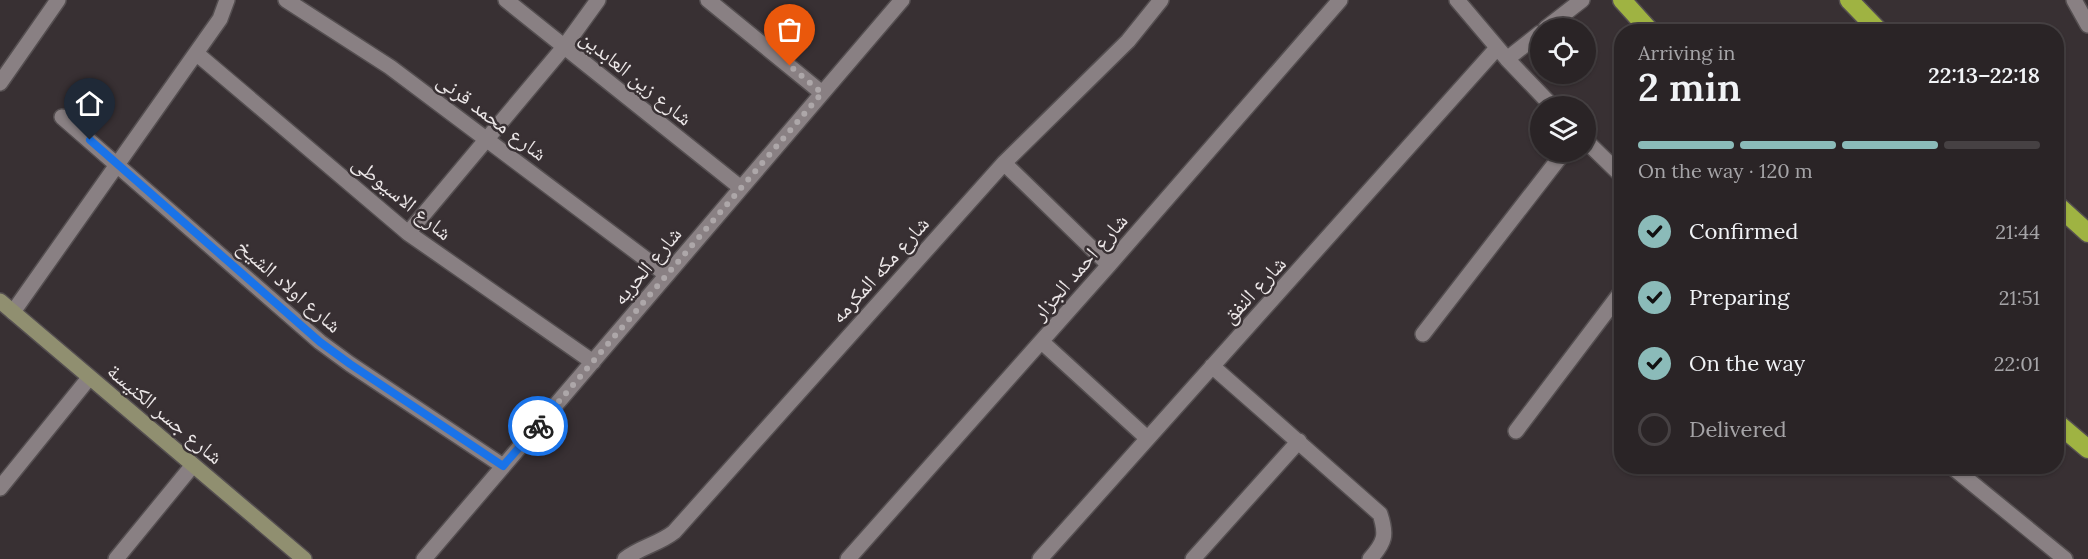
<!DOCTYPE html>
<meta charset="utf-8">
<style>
:root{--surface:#2a2426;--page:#322c2e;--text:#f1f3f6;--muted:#a5a4a7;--line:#464143;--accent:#8bbbb9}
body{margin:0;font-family:Lora,"Noto Naskh Arabic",serif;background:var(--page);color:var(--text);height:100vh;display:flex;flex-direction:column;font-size:22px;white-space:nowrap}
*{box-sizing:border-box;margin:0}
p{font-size:20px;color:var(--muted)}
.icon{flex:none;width:33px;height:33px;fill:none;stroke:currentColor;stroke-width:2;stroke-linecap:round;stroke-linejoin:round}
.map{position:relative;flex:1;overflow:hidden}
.side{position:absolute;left:1614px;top:24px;width:450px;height:450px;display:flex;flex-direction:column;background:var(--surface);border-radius:24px;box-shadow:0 2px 4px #0004,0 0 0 2px var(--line)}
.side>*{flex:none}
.buttons{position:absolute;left:1530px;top:18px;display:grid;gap:12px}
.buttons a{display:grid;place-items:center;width:66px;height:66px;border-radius:50%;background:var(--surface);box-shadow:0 2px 4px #0004,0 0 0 2px var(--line);font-size:30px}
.pin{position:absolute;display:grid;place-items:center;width:51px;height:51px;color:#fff;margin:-62px -26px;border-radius:50% 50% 50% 0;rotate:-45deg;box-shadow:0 0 6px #0007}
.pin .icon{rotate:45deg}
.courier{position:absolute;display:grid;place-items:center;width:60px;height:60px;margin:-30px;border:4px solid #1a73e8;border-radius:50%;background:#fff;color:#222;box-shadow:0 2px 8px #0007}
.summary em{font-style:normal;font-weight:600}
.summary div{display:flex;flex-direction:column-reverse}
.summary{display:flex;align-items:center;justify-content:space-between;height:102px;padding:0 24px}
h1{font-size:39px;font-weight:600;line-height:45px}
.bar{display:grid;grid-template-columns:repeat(4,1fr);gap:9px 6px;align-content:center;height:72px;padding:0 24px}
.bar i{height:8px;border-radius:4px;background:var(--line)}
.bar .selected{background:var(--accent)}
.bar p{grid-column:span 4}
ol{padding:0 24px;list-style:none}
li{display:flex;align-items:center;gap:18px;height:66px}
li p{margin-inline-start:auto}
li .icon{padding:6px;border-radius:50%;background:var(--accent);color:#111;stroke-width:4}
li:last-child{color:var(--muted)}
li i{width:33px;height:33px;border:3px solid var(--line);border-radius:50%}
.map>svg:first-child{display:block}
</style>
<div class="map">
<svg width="2088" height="559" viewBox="0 0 2088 559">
<rect width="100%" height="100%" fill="#383033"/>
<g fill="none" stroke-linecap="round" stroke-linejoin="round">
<defs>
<path id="street" d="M286,0L390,67L667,275
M506,0L741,188
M708,0L822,93
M1457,0L1507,59L1552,106
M2074,0L2088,25
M1546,28L1582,0
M196,53L408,233L593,362
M1507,59L1540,33
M0,83L58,0
M62,117L320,342L350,364L503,466
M1586,141L1622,176
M1004,163L1109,265
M408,233L564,47L598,0
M13,312L220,19L227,0
M1423,334L1564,152
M1042,342L1147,438
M1212,366L1380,514C1387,535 1385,542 1370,559
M1516,431L1622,291
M1951,466L2065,559
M0,488L89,378
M116,559L193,465
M424,559L902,0
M625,559C640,547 659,544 674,532L1004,163L1128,41L1161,0
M848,559L1109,265L1340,0
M1040,559C1192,388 1346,219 1497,48
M1193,559L1299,441"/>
<path id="secondary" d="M0,301L304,559"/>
<path id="highway" d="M1622,0L1651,32
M1849,0L1880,32
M2056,204L2088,233
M2056,422L2088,449"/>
</defs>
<use href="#street" stroke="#544e50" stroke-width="18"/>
<use href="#secondary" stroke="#544e50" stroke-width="18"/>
<use href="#highway" stroke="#544e50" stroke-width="21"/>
<use href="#street" stroke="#898083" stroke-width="15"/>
<use href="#secondary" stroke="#908f70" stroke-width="15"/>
<use href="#highway" stroke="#9fb342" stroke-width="18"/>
</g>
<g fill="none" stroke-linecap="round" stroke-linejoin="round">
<path stroke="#ada7a9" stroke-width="6" stroke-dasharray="0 10.8" d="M538,426L822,93L790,66"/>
<path stroke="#1a73e8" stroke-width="8" d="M90,140L320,342L350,364L503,466L538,426"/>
</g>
<g text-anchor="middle" stroke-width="5" stroke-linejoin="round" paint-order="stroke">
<g font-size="21" fill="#ece7e8" stroke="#383033">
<text transform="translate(636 78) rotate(39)" y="7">شارع زين العابدين</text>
<text transform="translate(492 117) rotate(37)" y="7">شارع محمد قرنى</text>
<text transform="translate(402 198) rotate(39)" y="7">شارع الاسيوطى</text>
<text transform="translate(647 266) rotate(-50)" y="7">شارع الحريه</text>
<text transform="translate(1080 267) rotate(-49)" y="7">شارع احمد الجزار</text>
<text transform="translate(880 270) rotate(-48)" y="7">شارع مكه المكرمه</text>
<text transform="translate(289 286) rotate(41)" y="7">شارع اولاد الشيخ</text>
<text transform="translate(1254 290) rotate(-47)" y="7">شارع النفق</text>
<text transform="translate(165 414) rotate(40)" y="7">شارع جسر الكنيسة</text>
</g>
</g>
</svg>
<div class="buttons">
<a><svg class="icon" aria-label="locate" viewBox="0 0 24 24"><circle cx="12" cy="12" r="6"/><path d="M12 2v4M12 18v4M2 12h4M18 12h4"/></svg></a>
<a><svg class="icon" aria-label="layers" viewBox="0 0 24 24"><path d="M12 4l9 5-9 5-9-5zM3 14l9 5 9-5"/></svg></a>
</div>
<div class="pin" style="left:790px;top:66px;background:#ea580c"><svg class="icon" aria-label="bag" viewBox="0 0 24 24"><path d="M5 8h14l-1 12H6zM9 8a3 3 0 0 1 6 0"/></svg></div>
<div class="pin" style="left:90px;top:140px;background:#1f2937"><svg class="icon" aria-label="home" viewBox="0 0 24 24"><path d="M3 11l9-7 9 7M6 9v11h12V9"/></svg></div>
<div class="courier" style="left:538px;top:426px"><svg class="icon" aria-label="bike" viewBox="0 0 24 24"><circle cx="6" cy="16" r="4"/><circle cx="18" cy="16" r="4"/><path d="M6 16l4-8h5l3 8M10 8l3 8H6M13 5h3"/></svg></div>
<section class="side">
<div class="summary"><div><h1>2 min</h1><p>Arriving in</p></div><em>22:13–22:18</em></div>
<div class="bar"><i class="selected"></i><i class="selected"></i><i class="selected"></i><i></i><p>On the way · 120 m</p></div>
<ol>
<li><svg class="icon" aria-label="check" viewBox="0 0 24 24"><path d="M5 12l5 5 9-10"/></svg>Confirmed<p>21:44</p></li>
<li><svg class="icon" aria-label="check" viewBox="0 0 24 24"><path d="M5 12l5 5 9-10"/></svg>Preparing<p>21:51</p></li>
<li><svg class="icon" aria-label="check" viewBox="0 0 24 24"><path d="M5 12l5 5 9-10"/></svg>On the way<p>22:01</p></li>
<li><i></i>Delivered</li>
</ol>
</section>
</div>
